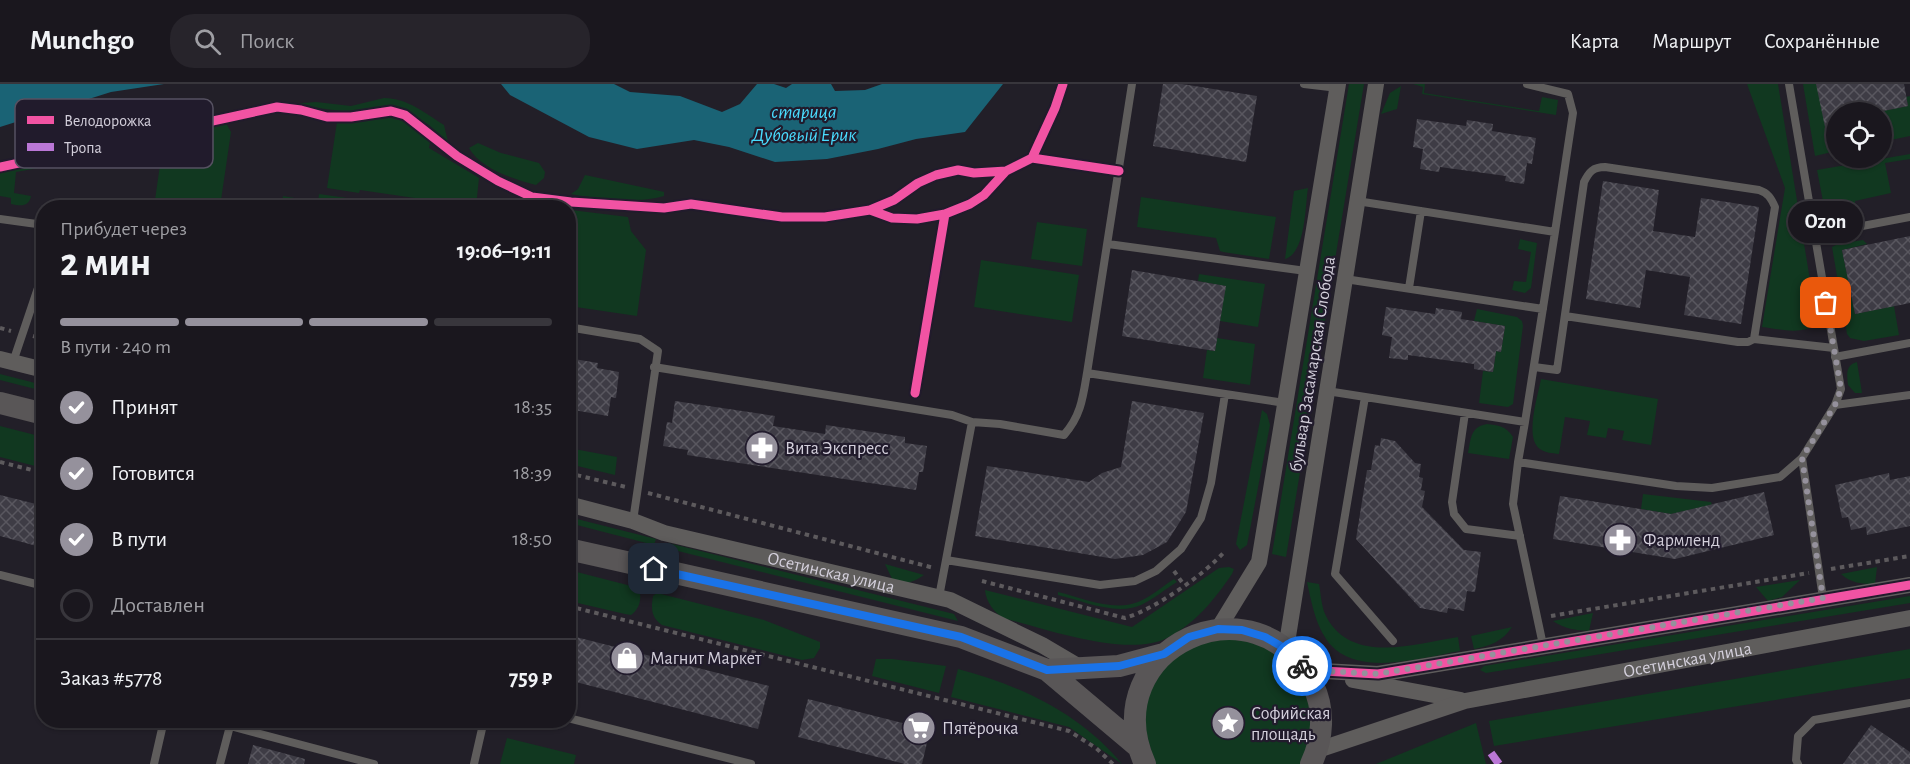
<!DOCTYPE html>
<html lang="ru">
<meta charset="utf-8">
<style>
:root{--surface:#1a171e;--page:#27242b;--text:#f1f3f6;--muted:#9f9fa4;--line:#38363c;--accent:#95919c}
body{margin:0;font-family:"Alegreya Sans",sans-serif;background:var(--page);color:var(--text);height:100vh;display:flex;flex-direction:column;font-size:22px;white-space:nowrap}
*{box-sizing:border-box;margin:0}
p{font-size:20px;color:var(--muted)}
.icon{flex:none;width:33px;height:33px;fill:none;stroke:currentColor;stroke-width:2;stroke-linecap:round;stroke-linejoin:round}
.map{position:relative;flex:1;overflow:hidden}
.panel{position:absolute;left:36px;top:116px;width:540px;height:528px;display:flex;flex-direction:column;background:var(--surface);border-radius:24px;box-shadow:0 2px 4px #0004,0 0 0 2px var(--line)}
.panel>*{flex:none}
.tools{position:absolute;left:1826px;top:18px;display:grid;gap:12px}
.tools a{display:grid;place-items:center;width:66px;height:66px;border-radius:50%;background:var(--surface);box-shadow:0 2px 4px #0004,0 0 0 2px var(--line);font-size:30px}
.pin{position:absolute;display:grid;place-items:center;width:51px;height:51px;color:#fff;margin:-26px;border-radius:12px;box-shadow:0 3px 9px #0006}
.courier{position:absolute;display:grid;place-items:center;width:60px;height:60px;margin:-30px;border:4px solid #1a73e8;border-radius:50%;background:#fff;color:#222;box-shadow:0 2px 8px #0007}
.bubble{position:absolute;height:42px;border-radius:21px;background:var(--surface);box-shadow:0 2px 4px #0004,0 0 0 2px var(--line);font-size:20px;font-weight:700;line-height:42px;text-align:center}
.headline em{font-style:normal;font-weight:700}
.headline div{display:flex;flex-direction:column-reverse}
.headline{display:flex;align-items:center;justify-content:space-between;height:102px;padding:0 24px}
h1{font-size:39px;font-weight:700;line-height:45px}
.bar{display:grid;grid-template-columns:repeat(4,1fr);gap:9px 6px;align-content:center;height:72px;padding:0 24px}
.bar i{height:8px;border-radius:4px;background:var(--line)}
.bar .current{background:var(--accent)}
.bar p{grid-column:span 4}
.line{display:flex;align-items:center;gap:15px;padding:0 24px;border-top:2px solid var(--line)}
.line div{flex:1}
ol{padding:0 24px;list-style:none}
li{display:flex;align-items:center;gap:18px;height:66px}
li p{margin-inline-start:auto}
li .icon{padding:6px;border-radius:50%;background:var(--accent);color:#fff;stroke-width:4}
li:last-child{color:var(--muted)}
li i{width:33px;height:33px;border:3px solid var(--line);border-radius:50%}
header{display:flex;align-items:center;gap:36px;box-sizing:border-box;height:84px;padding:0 30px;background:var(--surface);border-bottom:2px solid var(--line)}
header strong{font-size:28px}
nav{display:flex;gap:33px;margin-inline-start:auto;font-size:21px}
.search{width:420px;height:54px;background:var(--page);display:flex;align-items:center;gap:15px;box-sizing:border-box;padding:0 21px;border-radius:24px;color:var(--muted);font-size:22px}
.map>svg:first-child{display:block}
</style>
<header>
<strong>Munchgo</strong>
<div class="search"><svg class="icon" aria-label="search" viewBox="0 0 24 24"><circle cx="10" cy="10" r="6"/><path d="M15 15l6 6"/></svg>Поиск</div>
<nav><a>Карта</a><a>Маршрут</a><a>Сохранённые</a></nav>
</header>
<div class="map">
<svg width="1910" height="680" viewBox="0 0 1910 680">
<defs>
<pattern id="building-cross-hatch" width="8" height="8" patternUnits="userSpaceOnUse" patternTransform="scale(1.5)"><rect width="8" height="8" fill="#3e3c45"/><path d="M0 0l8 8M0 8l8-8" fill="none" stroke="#59575f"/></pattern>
</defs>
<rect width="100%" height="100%" fill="#221f28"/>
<path fill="#113820" d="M1349,0H1364L1286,473L1272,470Z
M1413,0H1425L1424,9L1539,27L1542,13L1558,16L1556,31L1422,10L1423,3Z
M1747,0H1778L1817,239C1803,252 1780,245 1762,243L1785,104Z
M1803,0H1816L1836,37V67L1815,72Z
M1401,2L1397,25L1381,30L1390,9Z
M1910,12V52L1881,58V28H1878L1908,22L1906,13Z
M384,14C407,14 425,29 444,41L448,58L429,41L402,24L389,22L348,28L289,20L316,18L351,22Z
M380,32C407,30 411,41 430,58L429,64L479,94L476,123L360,106L359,109L327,104L337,38Z
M225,37L231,48L220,123H154L162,67L149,64L16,88L14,109L31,112C29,123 21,122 11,120V114L0,112V86Z
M478,59L501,69L539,79L545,88L544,94L536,101C513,95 481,85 469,64Z
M1910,70V75L1885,79L1891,109L1855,117V119L1845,121L1847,134L1843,136L1840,119L1833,120L1836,135L1827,138L1817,86Z
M585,91L660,107L664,108V112C637,120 598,115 571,110L578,105Z
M1308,104C1305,122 1306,169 1285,175L1294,107Z
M319,110L361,116L360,123H281L283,112L318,118Z
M1141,113L1276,133L1269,175L1223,168L1220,167L1216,154L1137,143Z
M371,114L430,123H370Z
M571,126L628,133L631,147L646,166L637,232L569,222L568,144Z
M1037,138L1087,145L1082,182L1031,175Z
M1520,155L1537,159L1531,204L1525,209L1512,206L1514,197L1526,198L1531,168L1518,165Z
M1863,156L1867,160L1842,166L1855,230L1894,222L1899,251L1864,257L1850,254L1847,250L1832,163L1838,160Z
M981,176L1079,191L1072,238L974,223Z
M1199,190L1265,200L1258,243L1220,237L1225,202L1198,197Z
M1477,225L1517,233L1522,237L1523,242L1513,320L1508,323L1479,319L1483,287L1493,288L1496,267L1501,268L1505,242L1474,237Z
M1217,254L1255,260L1250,301L1203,294L1207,266L1215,267Z
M1857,278L1862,309H1855L1848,301C1847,291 1845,281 1857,278Z
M0,290L43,301V307L0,296Z
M1541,295L1658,315L1651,361L1622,356L1624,347L1608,344L1606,354L1587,351L1590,337L1565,333L1559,370C1552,369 1545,369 1540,365C1524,354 1538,312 1541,295Z
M1262,326L1267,330L1270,341L1247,461L1240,466L1236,460Z
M1487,340C1498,341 1506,342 1513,353L1509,375L1468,369C1471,355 1470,343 1487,340Z
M0,342L43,353V384L0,373Z
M569,364L617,373L615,391L569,380Z
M1643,410L1711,418L1712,421L1671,430L1641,425Z
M569,433L656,455L654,461L569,439Z
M668,459L954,530L958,537L666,464Z
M885,480L924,491C914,498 907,500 894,499Z
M1229,483L1234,485L1232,490C1215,515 1195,540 1167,554C1127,574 1046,545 1003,534C994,528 986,518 985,506L1132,543L1219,484Z
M1877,483L1875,500C1862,500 1850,499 1841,490Z
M569,486L639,504C642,515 640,524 631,531L625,530L569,517Z
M1174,495L1177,498C1165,505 1154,515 1141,521C1116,532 1083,517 1058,511V508C1083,514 1113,528 1138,518C1151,513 1163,502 1174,495Z
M1800,496L1782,513L1768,517L1756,503Z
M1307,498L1319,500C1321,510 1321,522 1326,532C1351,581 1415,560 1458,553L1460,567C1425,573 1367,591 1336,566C1317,550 1312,521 1307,498Z
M657,509L764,536L820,558V564L814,574L802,576L662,541C651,533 651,525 653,512Z
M1910,512V519L1486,589L1480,586L1484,582Z
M1593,529L1589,547C1575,546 1565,545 1553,537Z
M1512,543C1503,557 1490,562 1474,565L1471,552Z
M1225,555C1233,556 1241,556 1248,558C1290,567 1317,613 1310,654C1309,663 1304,672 1301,680H1155C1152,666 1144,648 1144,634C1146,602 1170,569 1202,560C1209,557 1217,557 1225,555Z
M1910,565V594L1494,662L1489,637Z
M876,575H892L946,582L939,609L872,592Z
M958,585C1020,601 1081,630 1122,680L1069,643L951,613Z
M1476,639L1486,680H1376Z
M507,654L576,671L574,680H500Z"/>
<path fill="#1a6375" d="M0,0H164L111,8L0,43Z
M501,0H614L630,8L680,12L722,28L740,20L757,0H774L786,4L792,0H831L835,7L865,6L882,0H1003L965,48L916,55L878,65L827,75L775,78L729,63L694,56L637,65L589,53L510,11Z"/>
<path fill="url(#building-cross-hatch)" d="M1163,0H1182L1257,12L1246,78L1153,62Z
M1816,0H1904L1908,22L1878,28H1836V61L1829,62Z
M1417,35L1466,42L1467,36L1493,40L1492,47L1536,54L1532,80L1527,79L1524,100L1505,97L1506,92L1440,83L1439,88L1420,85L1423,65L1413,63Z
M1603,97L1659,106L1653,147L1695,153L1701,114L1759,123L1741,240L1684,231L1690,193L1646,186L1640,224L1586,215Z
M1910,152V219L1855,230L1842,166Z
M1132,186L1226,202L1215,267L1122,252Z
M1386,223L1435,230L1436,224L1462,228L1461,235L1505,242L1501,268L1496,267L1493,288L1474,285V280L1408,271V276L1389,274L1392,253L1382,251Z
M568,274L598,279L597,284L619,288L616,314L611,313L608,332L568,325Z
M675,317L775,332L773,342L825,350L826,341L905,353V359L927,362L923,388H919L916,406L687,371L688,366L663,362L667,338L672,339Z
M1132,317L1204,329L1186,428L1167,458L1143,471L1115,475L975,452L987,382L1089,398L1102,389L1121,383Z
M1381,354L1395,357L1415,379L1421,380L1419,393L1423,394L1421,406L1425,407L1422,423L1464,466L1481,468L1475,508L1467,507L1464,527L1448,524L1447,529L1420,524L1356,455L1367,386H1371L1375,361L1380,362Z
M1889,389L1890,396L1910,392V442L1867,451L1866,443L1851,446L1848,433L1842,434L1835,401Z
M1764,408L1774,451L1675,475L1553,455L1560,412L1671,430Z
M0,411L44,422V464L0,452Z
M568,551L769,602L758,645L568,596Z
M808,615L930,646L922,680H905L798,653Z
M1871,641L1910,668V680H1843Z
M253,661L305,675L304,680H248Z"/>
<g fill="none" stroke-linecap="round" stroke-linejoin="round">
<path stroke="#5d5a5d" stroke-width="4" stroke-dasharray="4.5 4.5" stroke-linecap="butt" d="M0,244L11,247
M33,252L44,255
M0,378L44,389
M568,389L626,403
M648,409L934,484
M1831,485L1910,472
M1174,487L1184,501
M982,497L1125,534C1155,525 1204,491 1225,467
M568,522L1069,647L1096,664L1113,680
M1551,532L1809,489"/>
<path stroke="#5f5d5c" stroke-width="8" d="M1132,0L1087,289L1285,319
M1304,0L1338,4
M1527,0L1568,10L1573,29L1555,148
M0,135L44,141
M1815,151L1910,133
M1108,160L1306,187
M1345,195L1543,225
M1409,204L1421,127
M568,243L640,255L658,267L633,437
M1754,255L1834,264
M1835,273L1910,259
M13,278L44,186
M654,283L952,331L972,338L939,513
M1534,283L1557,286L1584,98C1589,88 1593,83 1605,83L1759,106C1768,109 1771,114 1775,123L1754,255L1748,258H1738L1565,232
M1327,307L1525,338L1555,148L1357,117
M1365,313L1335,490L1393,557
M1835,321L1910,311
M1465,329L1452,418L1454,430L1466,445L1520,452
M972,338L1000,340L1064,351C1081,332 1083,313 1087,289
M1525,338L1518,378L1676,402L1712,404L1780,393L1802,374L1835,321L1841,305L1789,0
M1802,374L1823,514
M1518,378L1513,420L1543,561
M946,476L1100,501L1135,497L1156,487L1181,465L1201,434L1211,399L1225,310
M0,491L44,502
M568,634L751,680
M154,680L164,636
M220,680L230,642L374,680
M474,680L484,636
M1798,680L1796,676L1798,652L1814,636L1910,619"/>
<g stroke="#5f5d5c" stroke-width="16">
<path d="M0,275L44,286"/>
<path id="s1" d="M568,420L633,437L664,449L950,516L1042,561L1081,584"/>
<path d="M1218,545L1259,478L1338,0"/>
<path d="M1286,565L1376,0"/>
<path d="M1305,586L1378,590L1910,501"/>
<path d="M1353,596L1461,616"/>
<path id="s2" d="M1318,666L1465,617L1910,534"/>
</g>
<path stroke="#595657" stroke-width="22" d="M0,319L44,330
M568,465L961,553L1047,586L1136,661
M1047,586L1119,582L1164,570
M1145,680C1093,563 1258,488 1313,601C1325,626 1323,655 1311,680"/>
<path stroke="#ba77d6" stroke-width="8" stroke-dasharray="15 8" stroke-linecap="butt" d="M1491,669L1499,680"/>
<defs>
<path id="cycleway" d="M1032,74L1119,87
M0,83L277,23L301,26L327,33H351L391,27L405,31L457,72L498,97L532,113L571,118L664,124L691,120L782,133H825L870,126L892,134L917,135L945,130L970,120L984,111L1006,87L1032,74L1055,24L1063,0
M870,126L894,116L918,99L936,91L958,86L974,89L1006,87
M915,309L945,130
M1305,586L1378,590L1910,501"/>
</defs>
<use href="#cycleway" stroke="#211b2c" stroke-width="13"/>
<use href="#cycleway" stroke="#f153a3" stroke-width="9"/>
</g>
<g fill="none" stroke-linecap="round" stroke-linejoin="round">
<path stroke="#95919c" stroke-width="6" stroke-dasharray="0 10.8" d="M1302,582L1305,586L1378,590L1823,514L1802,374L1835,321L1841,305L1826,219"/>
<path stroke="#1a73e8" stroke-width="8" d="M654,485L961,553L1047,586L1119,582L1164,570L1189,553L1218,545L1242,546L1265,553L1286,565L1302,582"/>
</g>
<defs>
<symbol id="pharmacy-disc" viewBox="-11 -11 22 22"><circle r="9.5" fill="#95919c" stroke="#211b2c"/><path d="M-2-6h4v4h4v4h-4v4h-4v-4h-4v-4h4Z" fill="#fff"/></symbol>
<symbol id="shop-disc" viewBox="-11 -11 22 22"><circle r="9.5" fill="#95919c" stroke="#211b2c"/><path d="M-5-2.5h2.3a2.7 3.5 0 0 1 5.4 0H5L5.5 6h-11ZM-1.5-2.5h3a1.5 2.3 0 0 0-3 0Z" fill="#fff"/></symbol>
<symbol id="sight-disc" viewBox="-11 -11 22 22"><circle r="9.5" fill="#95919c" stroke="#211b2c"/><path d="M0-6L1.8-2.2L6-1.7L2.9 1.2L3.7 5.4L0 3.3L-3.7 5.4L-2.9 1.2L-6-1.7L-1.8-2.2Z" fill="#fff"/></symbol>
<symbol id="supermarket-disc" viewBox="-11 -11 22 22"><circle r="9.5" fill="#95919c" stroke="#211b2c"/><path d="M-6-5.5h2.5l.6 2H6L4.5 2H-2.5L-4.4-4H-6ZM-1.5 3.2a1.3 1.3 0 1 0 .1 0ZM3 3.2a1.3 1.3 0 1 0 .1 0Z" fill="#fff"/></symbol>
</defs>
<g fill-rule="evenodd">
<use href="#pharmacy-disc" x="743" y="345" width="38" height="38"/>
<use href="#pharmacy-disc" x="1601" y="437" width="38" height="38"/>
<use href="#shop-disc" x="608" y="555" width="38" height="38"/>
<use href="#sight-disc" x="1209" y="620" width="38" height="38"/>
<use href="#supermarket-disc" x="900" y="625" width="38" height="38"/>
</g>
<g text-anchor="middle" stroke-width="4.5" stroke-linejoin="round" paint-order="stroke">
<g font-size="18" fill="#d3cfdb" stroke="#211b2c">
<text transform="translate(1312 280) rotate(-81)" y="6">бульвар Засамарская Слобода</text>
<text dy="6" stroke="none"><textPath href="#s1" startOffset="272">Осетинская улица</textPath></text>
<text dy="6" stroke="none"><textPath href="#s2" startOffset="381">Осетинская улица</textPath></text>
</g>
<g font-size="18" fill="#d3cfdb" stroke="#211b2c" text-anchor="start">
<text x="785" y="370">Вита Экспресс</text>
<text x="1643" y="462">Фармленд</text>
<text x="650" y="580">Магнит Маркет</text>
<text x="1251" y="635">Софийская<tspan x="1251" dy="21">площадь</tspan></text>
<text x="942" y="650">Пятёрочка</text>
</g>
<g font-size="20" font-style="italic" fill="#49dbfd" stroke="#211b2c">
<text x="804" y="34">старица<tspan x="804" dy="23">Дубовый Ерик</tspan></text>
</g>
</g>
<rect x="15" y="15" width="198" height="69" rx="9" fill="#211b2c" stroke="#565161" stroke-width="1.5"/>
<rect x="27" y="32" width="27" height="8" fill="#f153a3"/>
<rect x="27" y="59" width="27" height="8" fill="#ba77d6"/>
<g font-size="16" fill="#d3cfdb">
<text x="64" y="42">Велодорожка</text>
<text x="64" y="69">Тропа</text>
</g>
</svg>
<div class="tools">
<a><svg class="icon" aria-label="locate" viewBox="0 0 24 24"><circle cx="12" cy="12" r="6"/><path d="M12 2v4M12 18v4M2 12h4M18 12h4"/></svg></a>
</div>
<div class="pin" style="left:1826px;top:219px;background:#ea580c"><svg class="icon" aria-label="bag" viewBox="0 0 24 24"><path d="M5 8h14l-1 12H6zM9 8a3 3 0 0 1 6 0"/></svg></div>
<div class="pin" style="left:654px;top:485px;background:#1f2937"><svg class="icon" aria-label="home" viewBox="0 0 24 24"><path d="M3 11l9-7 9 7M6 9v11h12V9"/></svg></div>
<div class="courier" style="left:1302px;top:582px"><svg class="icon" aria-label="bike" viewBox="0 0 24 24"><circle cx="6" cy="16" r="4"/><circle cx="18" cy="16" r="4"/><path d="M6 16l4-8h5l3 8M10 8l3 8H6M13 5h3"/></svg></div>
<div class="bubble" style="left:1788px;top:117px;width:75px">Ozon</div>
<section class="panel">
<div class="headline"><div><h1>2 мин</h1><p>Прибудет через</p></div><em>19:06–19:11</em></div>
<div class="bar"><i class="current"></i><i class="current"></i><i class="current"></i><i></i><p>В пути · 240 m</p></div>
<ol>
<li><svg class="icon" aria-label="check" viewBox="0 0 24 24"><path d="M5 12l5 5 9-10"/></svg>Принят<p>18:35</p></li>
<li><svg class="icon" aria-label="check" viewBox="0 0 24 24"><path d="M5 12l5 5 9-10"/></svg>Готовится<p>18:39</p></li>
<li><svg class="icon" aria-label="check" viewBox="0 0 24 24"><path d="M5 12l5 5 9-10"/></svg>В пути<p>18:50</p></li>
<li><i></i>Доставлен</li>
</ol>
<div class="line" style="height:78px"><div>Заказ #5778</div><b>759 ₽</b></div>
</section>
</div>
